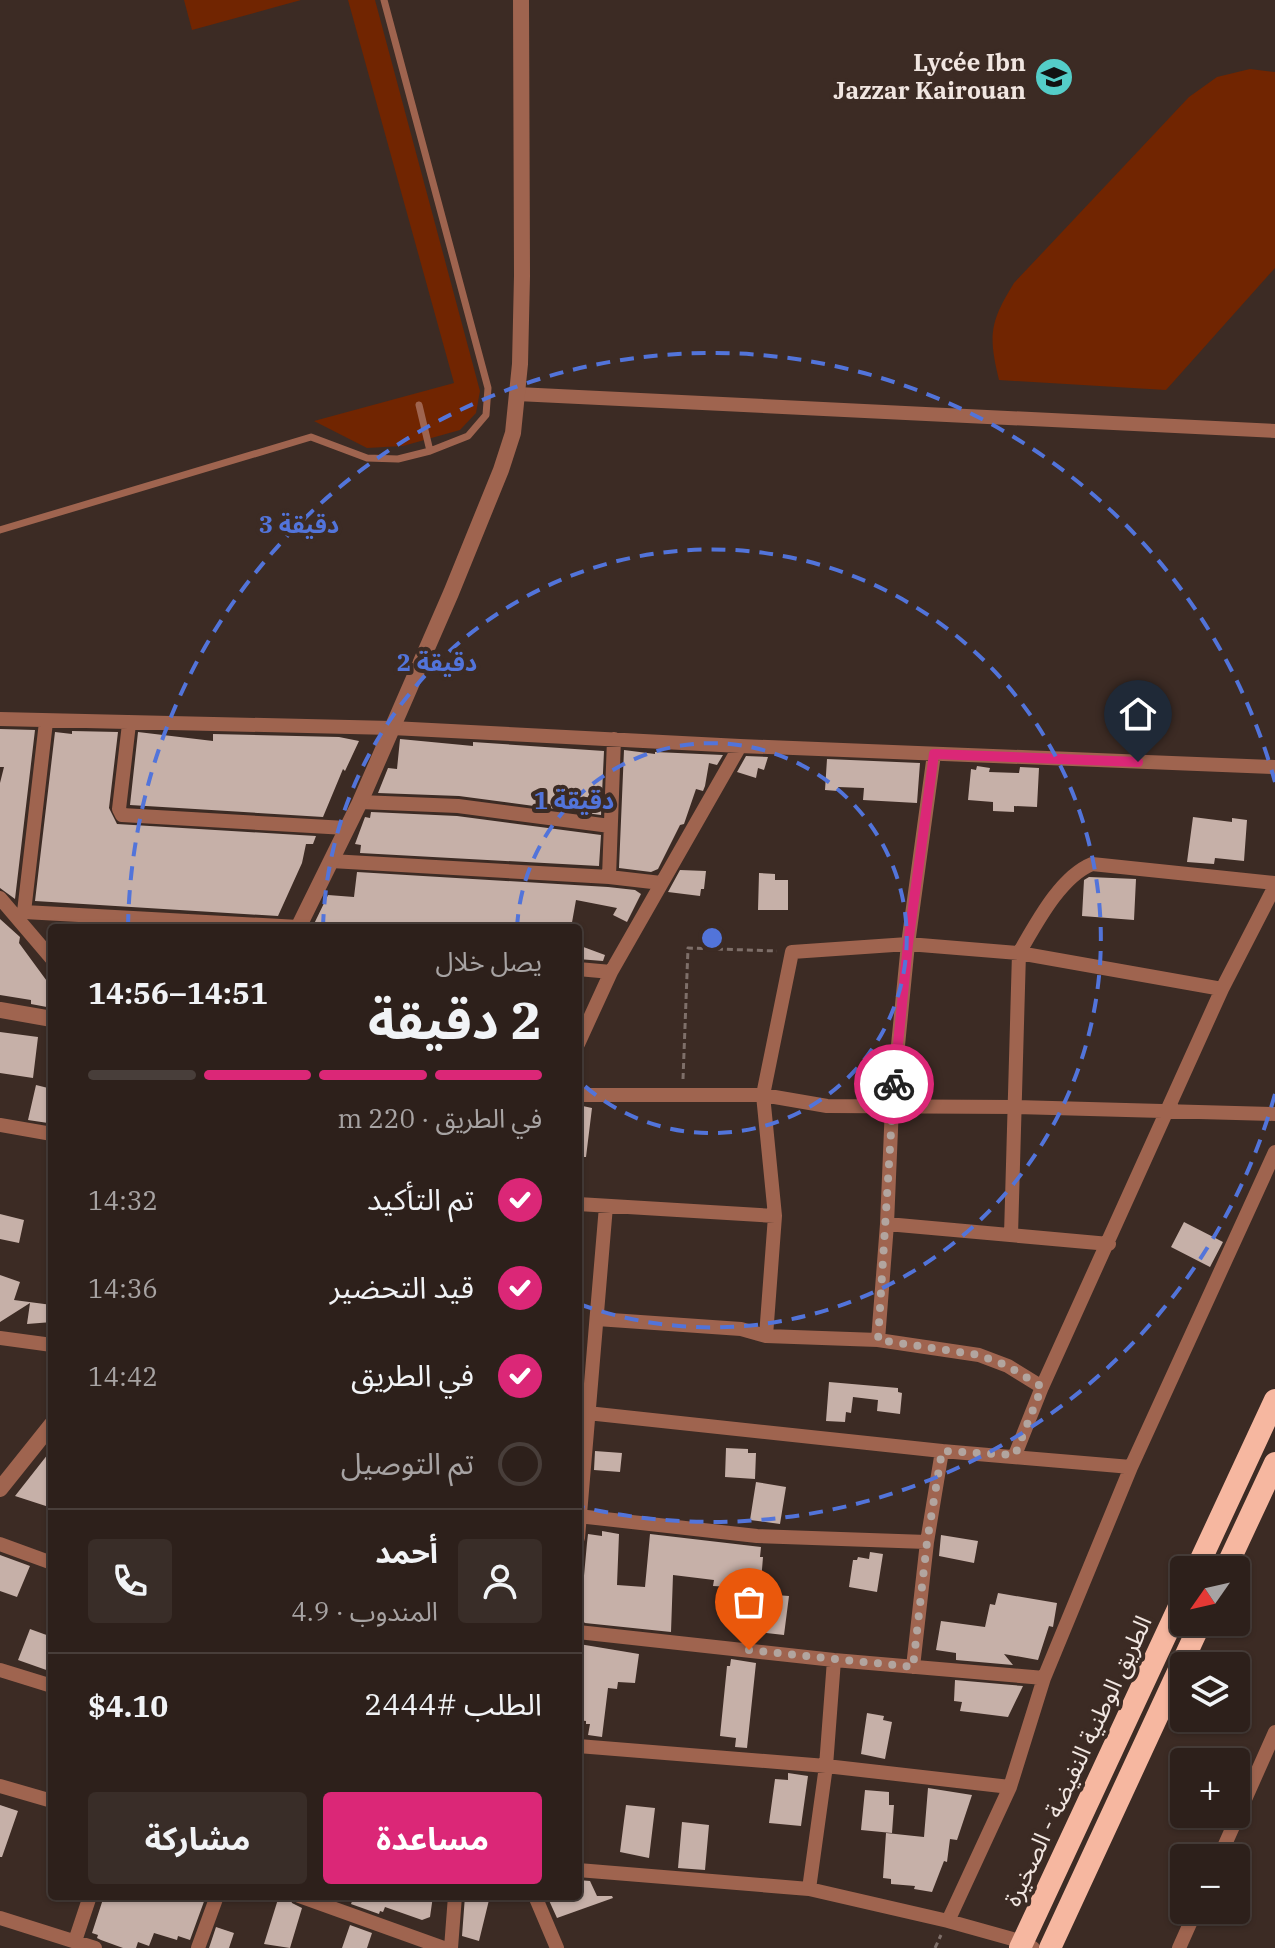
<!DOCTYPE html>
<html lang="ar">
<meta charset="utf-8">
<style>
:root{--surface:#2d201b;--page:#392d28;--text:#f1f3f6;--muted:#a7a3a3;--line:#483e3a;--accent:#db2777}
body{margin:0;font-family:"IBM Plex Serif","Noto Sans Arabic",serif;background:var(--page);color:var(--text);direction:rtl;height:100vh;display:flex;flex-direction:column;font-size:30px;white-space:nowrap}
*{box-sizing:border-box;margin:0}
p{font-size:26px;color:var(--muted)}
.icon{flex:none;width:44px;height:44px;fill:none;stroke:currentColor;stroke-width:2;stroke-linecap:round;stroke-linejoin:round}
.map{position:relative;flex:1;overflow:hidden;direction:ltr}
.drawer{position:absolute;left:48px;top:924px;width:534px;height:976px;display:flex;flex-direction:column;background:var(--surface);border-radius:8px;box-shadow:0 2px 6px #0004,0 0 0 2px var(--line);direction:rtl}
.drawer>*{flex:none}
.needle{width:52px;rotate:236deg}
.fabs{position:absolute;left:1170px;top:1556px;display:grid;gap:16px}
.fabs a{display:grid;place-items:center;width:80px;height:80px;border-radius:8px;background:var(--surface);box-shadow:0 2px 6px #0004,0 0 0 2px var(--line);font-size:40px}
.pin{position:absolute;display:grid;place-items:center;width:68px;height:68px;color:#fff;margin:-82px -34px;border-radius:50% 50% 50% 0;rotate:-45deg;box-shadow:0 0 8px #0007}
.pin .icon{rotate:45deg}
.courier{position:absolute;display:grid;place-items:center;width:80px;height:80px;margin:-40px;border:6px solid #db2777;border-radius:50%;background:#fff;color:#222;box-shadow:0 2px 10px #0007}
.summary em{font-style:normal;font-weight:700}
.summary div{display:flex;flex-direction:column-reverse}
.summary{display:flex;align-items:center;justify-content:space-between;height:136px;padding:0 40px}
h1{font-size:52px;font-weight:700;line-height:60px}
.bar{display:grid;grid-template-columns:repeat(4,1fr);gap:12px 8px;align-content:center;height:96px;padding:0 40px}
.bar i{height:10px;border-radius:6px;background:var(--line)}
.bar .active{background:var(--accent)}
.bar p{grid-column:span 4}
.line{display:flex;align-items:center;gap:20px;padding:0 40px;border-top:2px solid var(--line)}
.line div{flex:1}
.round{display:grid;place-items:center;flex:none;width:84px;height:84px;border-radius:8px;background:var(--page)}
ol{padding:0 40px;list-style:none}
li{display:flex;align-items:center;gap:24px;height:88px}
li p{margin-inline-start:auto}
li .icon{padding:8px;border-radius:50%;background:var(--accent);color:#fff;stroke-width:4}
li:last-child{color:var(--muted)}
li i{width:44px;height:44px;border:4px solid var(--line);border-radius:50%}
.button{display:flex;gap:16px;margin-top:auto;padding:16px 40px}
.button a{flex:1;height:92px;border-radius:8px;background:var(--accent);color:#fff;font-size:32px;font-weight:700;line-height:92px;text-align:center}
.button a+a{background:var(--page);color:var(--text)}
.map>svg:first-child{display:block}
</style>
<div class="map">
<svg width="1275" height="1948" viewBox="0 0 1275 1948">
<rect width="100%" height="100%" fill="#3c2b24"/>
<path fill="#712501" d="M184,0H301L192,30Z
M348,0H375L480,391L476,413L460,430L403,446L367,448L314,421L454,383Z
M1250,69L1275,72V268L1166,390L999,380C988,335 990,322 1014,283L1189,97L1217,77Z"/>
<path fill="#c6b0a8" d="M0,729L35,730L15,899L0,888V783L4,767H0Z
M72,731L118,732L109,808L117,824L316,836L313,844H306L302,863L278,916L35,901L55,732L72,734Z
M138,732L213,741V734L339,737L359,741L345,771L343,769L323,817L130,805Z
M400,739L473,746V742L604,751L601,815L459,796L378,793L388,768L397,769Z
M624,750L655,754V752L723,755L717,765L709,763L705,786L703,791L696,789L684,824L680,825L658,869L651,872L619,868Z
M746,756L768,757L764,770L758,768L756,778L737,772Z
M827,759L920,763L917,803L863,800L864,788L838,787V791L825,790Z
M977,766L990,768L989,772L1019,773L1020,767L1039,768L1037,807L1014,806V812L993,811V802L968,800L971,769L976,770Z
M371,812L457,816L601,835L599,866L360,853L361,845L355,844L365,817L370,818Z
M1193,817L1232,822V818L1247,820L1244,861L1215,858L1214,864L1187,862Z
M680,870L706,871L704,889H701L700,896L668,892Z
M357,872L608,887L635,890L641,894L627,922L613,915L617,908L576,900L571,928H312L328,895L354,897Z
M759,873L775,874V880H788V910H758Z
M1089,877L1136,879L1134,920L1082,916L1084,880Z
M0,919L20,937L19,943L52,988V1008L31,1004V1000L0,995Z
M578,945L605,955L603,961L578,959Z
M0,1032L38,1037L33,1078L0,1073Z
M36,1085L52,1089V1119H49L48,1123L28,1120Z
M578,1105L592,1108L586,1157H578Z
M0,1214L24,1220L19,1243L0,1239Z
M1184,1222L1223,1242L1210,1267L1171,1247Z
M0,1275L20,1282L14,1300L52,1305V1322L27,1324L30,1303L0,1322Z
M829,1382L898,1388V1392L902,1393L900,1414L877,1411L878,1400L853,1397L851,1413L846,1412L845,1422L826,1421Z
M726,1448L748,1449V1453H756L755,1479L725,1477Z
M52,1449V1508L15,1496Z
M595,1451L622,1453L620,1472L594,1470Z
M756,1482L786,1487L780,1524L750,1520Z
M602,1531L619,1534L617,1585L645,1587L650,1534L761,1547L760,1557H763L761,1582L732,1579L731,1587L713,1586L714,1580L673,1575L671,1632L585,1623L580,1619L587,1543L588,1534L602,1536Z
M941,1535L978,1541L974,1563L939,1556Z
M870,1552L883,1554L877,1592L849,1587L853,1560H857L858,1557L869,1559Z
M0,1555L30,1566L17,1597L0,1591Z
M998,1593L1057,1603L1053,1627L1049,1626L1038,1660L1004,1654L1013,1665L956,1660V1653L936,1650L941,1621L985,1627L990,1604L995,1605Z
M761,1594L789,1596L784,1635L757,1632Z
M30,1629L52,1637V1672L18,1660Z
M579,1644L639,1654L635,1683L618,1682L617,1689L608,1688L602,1737L588,1735L590,1724H586V1721L578,1720Z
M731,1659L756,1663L747,1748L735,1747L736,1738L720,1736L727,1666H730Z
M955,1680L1023,1686L1008,1717L960,1711L962,1702L954,1701Z
M867,1713L884,1716L883,1720L892,1722L885,1759L861,1754Z
M788,1773L808,1776L801,1826L769,1823L775,1779L788,1780Z
M928,1788L972,1795L957,1840L950,1839L947,1862L944,1861L932,1892L914,1889L915,1886L891,1884V1879L883,1878L886,1833L924,1837Z
M865,1790L889,1792V1805H894L892,1833L861,1830Z
M0,1805L18,1811L2,1857H0Z
M626,1805L655,1808L649,1858L620,1852Z
M682,1822L709,1825L705,1870L678,1868Z
M578,1880L590,1881L597,1896H612L613,1898L557,1918L547,1896H578Z
M104,1896H206L190,1940L178,1936L177,1940L154,1933L149,1946L138,1942L136,1948H123L101,1940L97,1938L98,1935L92,1933Z
M279,1896H289L292,1903L302,1908L290,1948L264,1944Z
M354,1896H433L430,1917L422,1920L385,1907L383,1912L380,1911L379,1914L351,1904Z
M465,1896L489,1900L479,1941L462,1936Z
M350,1925L372,1933L367,1948H342Z
M216,1927L234,1933L229,1948H209Z"/>
<g fill="none" stroke-linecap="round" stroke-linejoin="round">
<path stroke="#7e6f69" stroke-width="3" stroke-dasharray="6 4" stroke-linecap="butt" d="M683,1079L688,948L777,951
M935,1948L941,1935"/>
<path stroke="#9f644f" stroke-width="7" d="M419,405L430,451
M0,530L311,437L367,458L398,459L430,451L468,436L486,415L488,388L384,0"/>
<path stroke="#9f644f" stroke-width="14" d="M517,394L1275,431
M0,719L392,728L740,746L1275,767
M129,724L119,809L122,815L346,828
M934,754L908,944L1019,953L1222,989
M360,802L458,806L610,826
M331,861L609,877L661,883
M609,877L614,739
M0,898L52,959
M24,912L299,927
M20,918L24,912L46,722
M578,969L611,972
M578,1044L611,972L740,746
M578,1095H763L827,1106L1015,1107L1275,1114
M0,1125L52,1134
M578,1204L775,1216
M887,1224L1109,1244
M1011,1235L1019,953C1036,924 1060,877 1092,864L1275,883
M597,1319L741,1329L766,1336L878,1340L979,1355L1008,1366L1042,1387
M766,1336L775,1216L763,1095L792,952L908,944L892,1106L887,1224L878,1340
M0,1338L52,1345
M578,1412L942,1451L1131,1467
M1015,1455L1042,1387L1222,989L1275,886
M578,1516L757,1536L927,1542
M578,1538L606,1206
M0,1544L52,1563
M578,1632L834,1660L1044,1678
M913,1667L927,1542L942,1451
M0,1670L52,1686
M578,1746L826,1766L1010,1787
M0,1786L52,1801
M1219,1858L1275,1732
M578,1870L809,1889L948,1921L1023,1942L1033,1948
M809,1889L826,1766L834,1660
M299,1896L444,1948
M535,1896L557,1948
M0,1918L95,1948
M948,1921L1010,1787L1044,1678L1131,1467L1275,1152
M75,1941L90,1896
M198,1948L217,1896
M451,1948L455,1896
M1179,1948L1196,1910"/>
<path stroke="#9f644f" stroke-width="16" d="M298,928L360,802L451,593L501,470L513,433L520,364L522,276L521,0
M0,1010L52,1019
M0,1489L52,1424"/>
<path stroke="#f6b7a0" stroke-width="22" d="M1196,1570L1275,1400
M1225,1570L1275,1463
M1020,1948L1184,1596
M1050,1948L1201,1622"/>
</g>
<g fill="none" stroke-linecap="round" stroke-linejoin="round">
<path stroke="#b2a59f" stroke-width="8" stroke-dasharray="0 14.4" d="M749,1650L913,1667L927,1542L942,1451L1015,1455L1042,1387L1008,1366L979,1355L878,1340L894,1084"/>
<path stroke="#db2777" stroke-width="10" d="M894,1084L908,944L934,754L1138,762"/>
</g>
<g fill="none" stroke="#5274da" stroke-width="4" stroke-dasharray="14 10">
<path d="M517 928A195 195 0 1 1 579 1081"/>
<path d="M323 928A389 389 0 1 1 579 1304"/>
<path d="M1275 1094A584 584 0 0 1 581 1507M128 928A584 584 0 0 1 1275 782"/>
</g>
<defs>
<symbol id="school-disc" viewBox="-11 -11 22 22"><circle r="9.5" fill="#54cdc8" stroke="#3c2b24"/><path d="M0-5L7-2L0 1L-7-2ZM-4 1L0 2.5L4 1V4Q0 6-4 4Z" fill="#111"/></symbol>
</defs>
<g fill-rule="evenodd">
<use href="#school-disc" x="1032" y="55" width="44" height="44"/>
</g>
<g text-anchor="middle" stroke-width="8" stroke-linejoin="round" paint-order="stroke">
<g font-size="24" font-weight="bold" fill="#f1e6e1" stroke="#3c2b24" text-anchor="end">
<text x="1026" y="71">Lycée Ibn<tspan x="1026" dy="28">Jazzar Kairouan</tspan></text>
</g>
<g font-size="24" fill="#f1e6e1" stroke="#3c2b24">
<text transform="translate(1078 1761) rotate(-65)" y="8">الطريق الوطنية النفيضة - الصخيرة</text>
</g>
</g>
<circle cx="712" cy="938" r="12" fill="#5274da" stroke="#3c2b24" stroke-width="4"/>
<g font-size="24" text-anchor="middle" font-weight="bold" fill="#5274da" stroke="#3c2b24" stroke-width="8" stroke-linejoin="round" paint-order="stroke">
<text x="299" y="533">3 دقيقة</text>
<text x="437" y="671">2 دقيقة</text>
<text x="574" y="809">1 دقيقة</text>
</g>
</svg>
<div class="fabs">
<a><svg class="needle" viewBox="-14 -14 28 28"><path d="M0-13l5 13h-10z" fill="#e53935"/><path d="M0 13l5-13h-10z" fill="#a7a3a3"/></svg></a>
<a><svg class="icon" aria-label="layers" viewBox="0 0 24 24"><path d="M12 4l9 5-9 5-9-5zM3 14l9 5 9-5"/></svg></a>
<a>+</a>
<a>−</a>
</div>
<div class="pin" style="left:749px;top:1650px;background:#ea580c"><svg class="icon" aria-label="bag" viewBox="0 0 24 24"><path d="M5 8h14l-1 12H6zM9 8a3 3 0 0 1 6 0"/></svg></div>
<div class="pin" style="left:1138px;top:762px;background:#1f2937"><svg class="icon" aria-label="home" viewBox="0 0 24 24"><path d="M3 11l9-7 9 7M6 9v11h12V9"/></svg></div>
<div class="courier" style="left:894px;top:1084px"><svg class="icon" aria-label="bike" viewBox="0 0 24 24"><circle cx="6" cy="16" r="4"/><circle cx="18" cy="16" r="4"/><path d="M6 16l4-8h5l3 8M10 8l3 8H6M13 5h3"/></svg></div>
<section class="drawer">
<div class="summary"><div><h1>2 دقيقة</h1><p>يصل خلال</p></div><em>14:51–14:56</em></div>
<div class="bar"><i class="active"></i><i class="active"></i><i class="active"></i><i></i><p>في الطريق · 220 m</p></div>
<ol>
<li><svg class="icon" aria-label="check" viewBox="0 0 24 24"><path d="M5 12l5 5 9-10"/></svg>تم التأكيد<p>14:32</p></li>
<li><svg class="icon" aria-label="check" viewBox="0 0 24 24"><path d="M5 12l5 5 9-10"/></svg>قيد التحضير<p>14:36</p></li>
<li><svg class="icon" aria-label="check" viewBox="0 0 24 24"><path d="M5 12l5 5 9-10"/></svg>في الطريق<p>14:42</p></li>
<li><i></i>تم التوصيل</li>
</ol>
<div class="line" style="height:144px"><a class="round"><svg class="icon" aria-label="person" viewBox="0 0 24 24"><circle cx="12" cy="8" r="4"/><path d="M4 21q1-7 8-7t8 7"/></svg></a><div><b>أحمد</b><p>المندوب · 4.9</p></div><a class="round"><svg class="icon" aria-label="phone" viewBox="0 0 24 24"><path d="M5 4h4l2 5-3 2q2 4 5 5l2-3 5 2v4C11 20 4 13 5 4z"/></svg></a></div>
<div class="line" style="height:104px"><div>الطلب #2444</div><b>$4.10</b></div>
<div class="button"><a>مساعدة</a><a>مشاركة</a></div>
</section>
</div>
